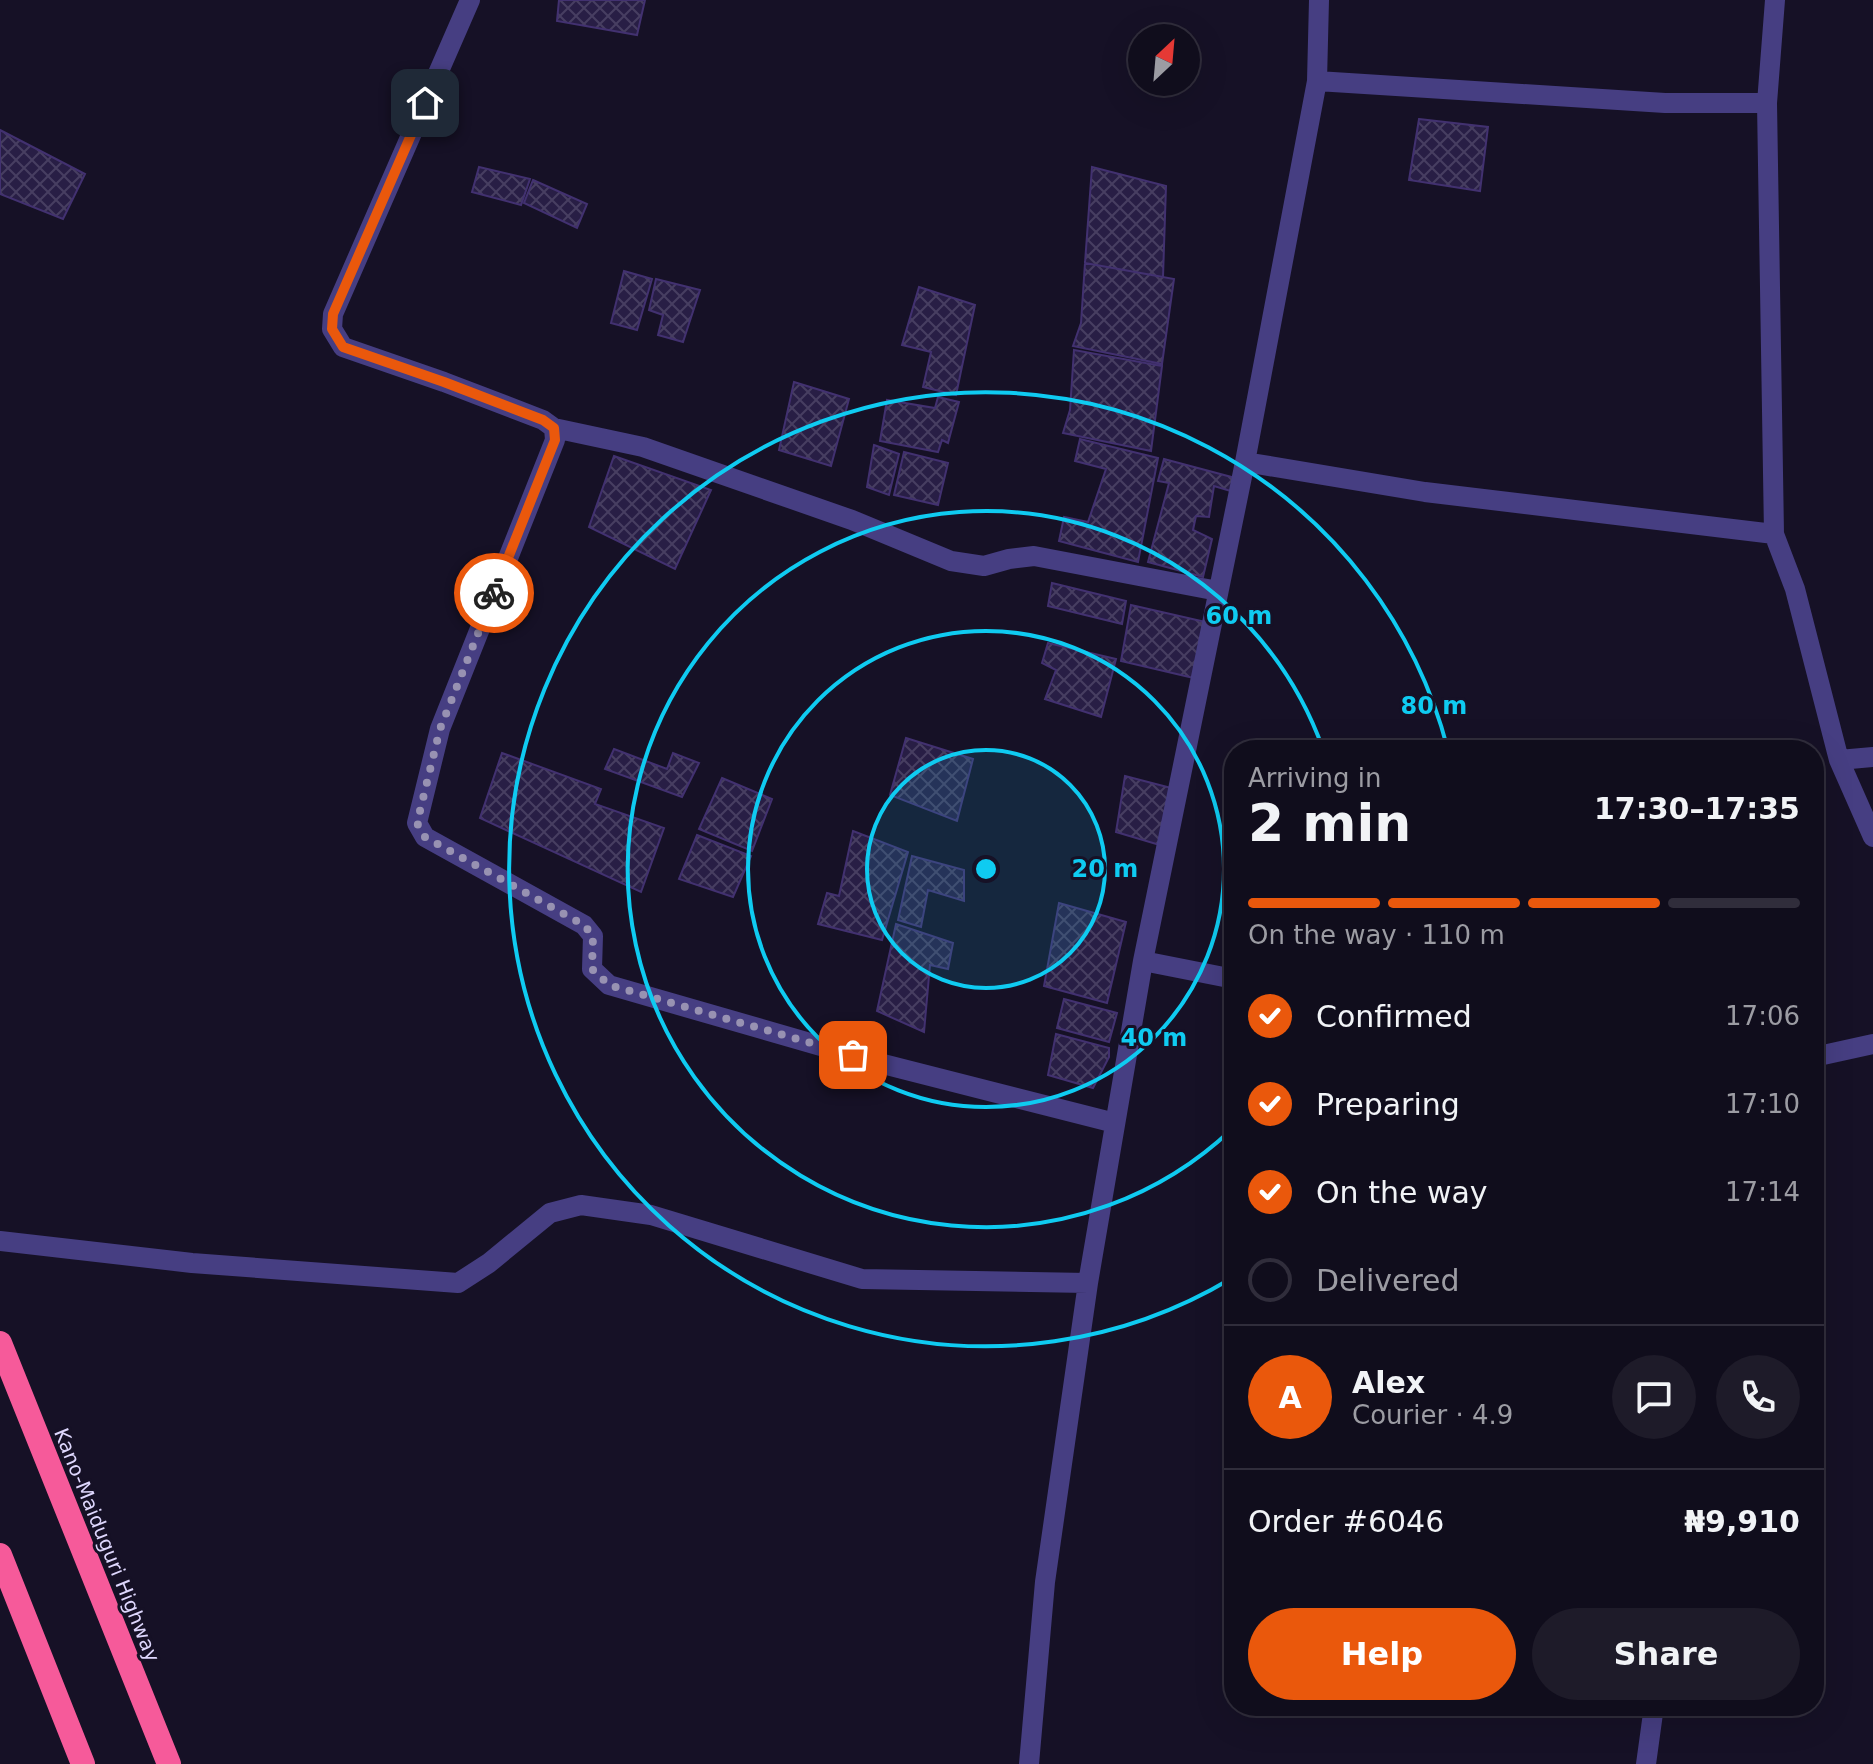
<!DOCTYPE html>
<meta charset="utf-8">
<style>
:root{--surface:#100d1c;--page:#1e1b29;--text:#f1f3f6;--muted:#9c9ca3;--line:#302d3b;--accent:#ea580c}
body{margin:0;font-family:"DejaVu Sans",sans-serif;background:var(--page);color:var(--text);height:100vh;display:flex;flex-direction:column;font-size:30px;white-space:nowrap}
*{box-sizing:border-box;margin:0}
p{font-size:26px;color:var(--muted)}
.icon{flex:none;width:44px;height:44px;fill:none;stroke:currentColor;stroke-width:2;stroke-linecap:round;stroke-linejoin:round}
.map{position:relative;flex:1;overflow:hidden}
.drawer{position:absolute;left:1224px;top:740px;width:600px;height:976px;display:flex;flex-direction:column;background:var(--surface);border-radius:32px;box-shadow:0 8px 32px #0002,0 0 0 2px var(--line)}
.drawer>*{flex:none}
.needle{width:52px;rotate:26deg}
.buttons{position:absolute;left:1128px;top:24px;display:grid;gap:16px}
.buttons a{display:grid;place-items:center;width:72px;height:72px;border-radius:50%;background:var(--surface);box-shadow:0 8px 32px #0002,0 0 0 2px var(--line);font-size:40px}
.pin{position:absolute;display:grid;place-items:center;width:68px;height:68px;color:#fff;margin:-34px;border-radius:16px;box-shadow:0 4px 12px #0006}
.courier{position:absolute;display:grid;place-items:center;width:80px;height:80px;margin:-40px;border:6px solid #ea580c;border-radius:50%;background:#fff;color:#222;box-shadow:0 2px 10px #0007}
.headline em{font-style:normal;font-weight:700}
.headline div{display:flex;flex-direction:column-reverse}
.headline{display:flex;align-items:center;justify-content:space-between;height:136px;padding:0 24px}
h1{font-size:52px;font-weight:700;line-height:60px}
.bar{display:grid;grid-template-columns:repeat(4,1fr);gap:12px 8px;align-content:center;height:96px;padding:0 24px}
.bar i{height:10px;border-radius:6px;background:var(--line)}
.bar .on{background:var(--accent)}
.bar p{grid-column:span 4}
.line{display:flex;align-items:center;gap:20px;padding:0 24px;border-top:2px solid var(--line)}
.line div{flex:1}
.round{display:grid;place-items:center;flex:none;width:84px;height:84px;border-radius:42px;background:var(--page)}
ol{padding:0 24px;list-style:none}
li{display:flex;align-items:center;gap:24px;height:88px}
li p{margin-inline-start:auto}
li .icon{padding:8px;border-radius:50%;background:var(--accent);color:#fff;stroke-width:4}
li:last-child{color:var(--muted)}
li i{width:44px;height:44px;border:4px solid var(--line);border-radius:50%}
.button{display:flex;gap:16px;margin-top:auto;padding:16px 24px}
.button a{flex:1;height:92px;border-radius:48px;background:var(--accent);color:#fff;font-size:32px;font-weight:700;line-height:92px;text-align:center}
.button a+a{background:var(--page);color:var(--text)}
.map>svg:first-child{display:block}
</style>
<div class="map">
<svg width="1873" height="1764" viewBox="0 0 1873 1764">
<defs>
<pattern id="building-cross-hatch" width="8" height="8" patternUnits="userSpaceOnUse" patternTransform="scale(2)"><rect width="8" height="8" fill="#281e45"/><path d="M0 0l8 8M0 8l8-8" fill="none" stroke="#473e61"/></pattern>
</defs>
<rect width="100%" height="100%" fill="#161126"/>
<path fill="url(#building-cross-hatch)" stroke="#423170" stroke-width="2" d="M559,0H645L637,35L557,21Z
M1419,119L1488,127L1480,191L1409,180Z
M0,130L85,174L63,219L0,194Z
M479,167L530,179L521,205L472,192Z
M1092,167L1166,186L1163,277L1085,263Z
M533,180L587,204L577,228L524,203Z
M1085,263L1174,279L1162,364L1073,346L1081,323Z
M624,271L652,279L637,330L611,323Z
M656,279L700,290L683,342L658,335L663,315L649,310Z
M919,287L975,305L956,395L923,387L931,352L902,345Z
M1074,350L1162,366L1151,451L1063,433L1070,410Z
M794,382L849,399L831,466L779,450Z
M938,397L959,402L948,443L942,440L938,452L880,441L887,400L935,408Z
M1080,439L1158,458L1138,562L1059,541L1064,517L1088,522L1106,469L1075,461Z
M874,445L899,454L889,495L867,487Z
M904,452L948,463L938,505L894,495Z
M614,456L711,490L675,569L589,527Z
M1164,459L1239,479L1234,492L1214,486L1209,517L1196,516L1193,530L1212,539L1203,577L1148,562L1169,483L1158,481Z
M1052,583L1126,601L1122,624L1048,606Z
M1131,605L1210,623L1198,679L1121,661Z
M1048,643L1116,659L1101,717L1045,699L1056,670L1042,663Z
M906,738L973,759L957,821L890,795Z
M614,749L667,769L673,753L699,763L682,797L605,769Z
M502,753L601,789L595,804L664,828L641,892L480,818Z
M1125,776L1175,789L1163,846L1116,832Z
M722,778L772,799L752,851L699,829Z
M853,831L908,852L882,940L818,924L827,893L839,896Z
M697,835L751,856L733,897L679,879Z
M912,856L964,870V901L928,890L921,927L898,920Z
M1059,903L1126,922L1107,1003L1044,986Z
M896,924L953,943L948,969L930,965L924,1032L877,1011Z
M1064,999L1117,1013L1109,1042L1057,1028Z
M1056,1034L1109,1048V1057L1093,1088L1048,1075Z"/>
<g fill="none" stroke-linecap="round" stroke-linejoin="round">
<path stroke="#463e82" stroke-width="20" d="M470,0L333,314L332,329L343,347L444,382L543,420L554,428L643,447L852,520L951,561L984,566L1009,559L1034,556L1218,591
M1775,0L1767,103L1774,534L1795,589L1839,760L1873,837
M1317,81L1665,103H1767
M554,428L555,440L440,729L417,823L425,837L584,925L593,936L592,969L609,985L883,1064L1115,1123
M1245,462L1425,492L1774,534
M1839,760L1873,757
M1143,961L1234,979
M1814,1057L1873,1044
M0,1241L192,1263L458,1283L489,1263L550,1213L581,1205L651,1215L862,1279L1088,1283
M1029,1764L1045,1582L1088,1283L1143,961L1245,462L1317,81L1319,0
M1646,1764L1654,1706"/>
<path stroke="#f65a9a" stroke-width="24" d="M0,1343L169,1764
M0,1555L83,1764"/>
</g>
<g fill="none" stroke-linecap="round" stroke-linejoin="round">
<path stroke="#9892b2" stroke-width="8" stroke-dasharray="0 14.4" d="M494,593L440,729L417,823L425,837L584,925L593,936L592,969L609,985L853,1055"/>
<path stroke="#ea580c" stroke-width="10" d="M425,103L333,314L332,329L343,347L444,382L543,420L554,428L555,440L494,593"/>
</g>
<circle cx="986" cy="869" r="119" fill="#0fcbf1" fill-opacity=".12"/>
<g fill="none" stroke="#0fcbf1" stroke-width="4">
<circle cx="986" cy="869" r="119"/>
<circle cx="986" cy="869" r="238"/>
<path d="M1232 1129A358 358 0 1 1 1323 749"/>
<path d="M1232 1278A477 477 0 1 1 1448 750"/>
</g>
<g text-anchor="middle" stroke-width="6" stroke-linejoin="round" paint-order="stroke">
<g font-size="20" fill="#ded7fd" stroke="#161126">
<text transform="translate(107 1545) rotate(68)" y="7">Kano-Maiduguri Highway</text>
</g>
</g>
<circle cx="986" cy="869" r="12" fill="#0fcbf1" stroke="#161126" stroke-width="4"/>
<g font-size="24" text-anchor="middle" font-weight="bold" fill="#0fcbf1" stroke="#161126" stroke-width="6" stroke-linejoin="round" paint-order="stroke">
<text x="1239" y="624">60 m</text>
<text x="1434" y="714">80 m</text>
<text x="1105" y="877">20 m</text>
<text x="1154" y="1046">40 m</text>
</g>
</svg>
<div class="buttons">
<a><svg class="needle" viewBox="-14 -14 28 28"><path d="M0-13l5 13h-10z" fill="#e53935"/><path d="M0 13l5-13h-10z" fill="#9c9ca3"/></svg></a>
</div>
<div class="pin" style="left:853px;top:1055px;background:#ea580c"><svg class="icon" aria-label="bag" viewBox="0 0 24 24"><path d="M5 8h14l-1 12H6zM9 8a3 3 0 0 1 6 0"/></svg></div>
<div class="pin" style="left:425px;top:103px;background:#1f2937"><svg class="icon" aria-label="home" viewBox="0 0 24 24"><path d="M3 11l9-7 9 7M6 9v11h12V9"/></svg></div>
<div class="courier" style="left:494px;top:593px"><svg class="icon" aria-label="bike" viewBox="0 0 24 24"><circle cx="6" cy="16" r="4"/><circle cx="18" cy="16" r="4"/><path d="M6 16l4-8h5l3 8M10 8l3 8H6M13 5h3"/></svg></div>
<section class="drawer">
<div class="headline"><div><h1>2 min</h1><p>Arriving in</p></div><em>17:30–17:35</em></div>
<div class="bar"><i class="on"></i><i class="on"></i><i class="on"></i><i></i><p>On the way · 110 m</p></div>
<ol>
<li><svg class="icon" aria-label="check" viewBox="0 0 24 24"><path d="M5 12l5 5 9-10"/></svg>Confirmed<p>17:06</p></li>
<li><svg class="icon" aria-label="check" viewBox="0 0 24 24"><path d="M5 12l5 5 9-10"/></svg>Preparing<p>17:10</p></li>
<li><svg class="icon" aria-label="check" viewBox="0 0 24 24"><path d="M5 12l5 5 9-10"/></svg>On the way<p>17:14</p></li>
<li><i></i>Delivered</li>
</ol>
<div class="line" style="height:144px"><b class="round" style="background:var(--accent);color:#fff">A</b><div><b>Alex</b><p>Courier · 4.9</p></div><a class="round"><svg class="icon" aria-label="chat" viewBox="0 0 24 24"><path d="M4 5h16v11H9l-5 4z"/></svg></a><a class="round"><svg class="icon" aria-label="phone" viewBox="0 0 24 24"><path d="M5 4h4l2 5-3 2q2 4 5 5l2-3 5 2v4C11 20 4 13 5 4z"/></svg></a></div>
<div class="line" style="height:104px"><div>Order #6046</div><b>₦9,910</b></div>
<div class="button"><a>Help</a><a>Share</a></div>
</section>
</div>
